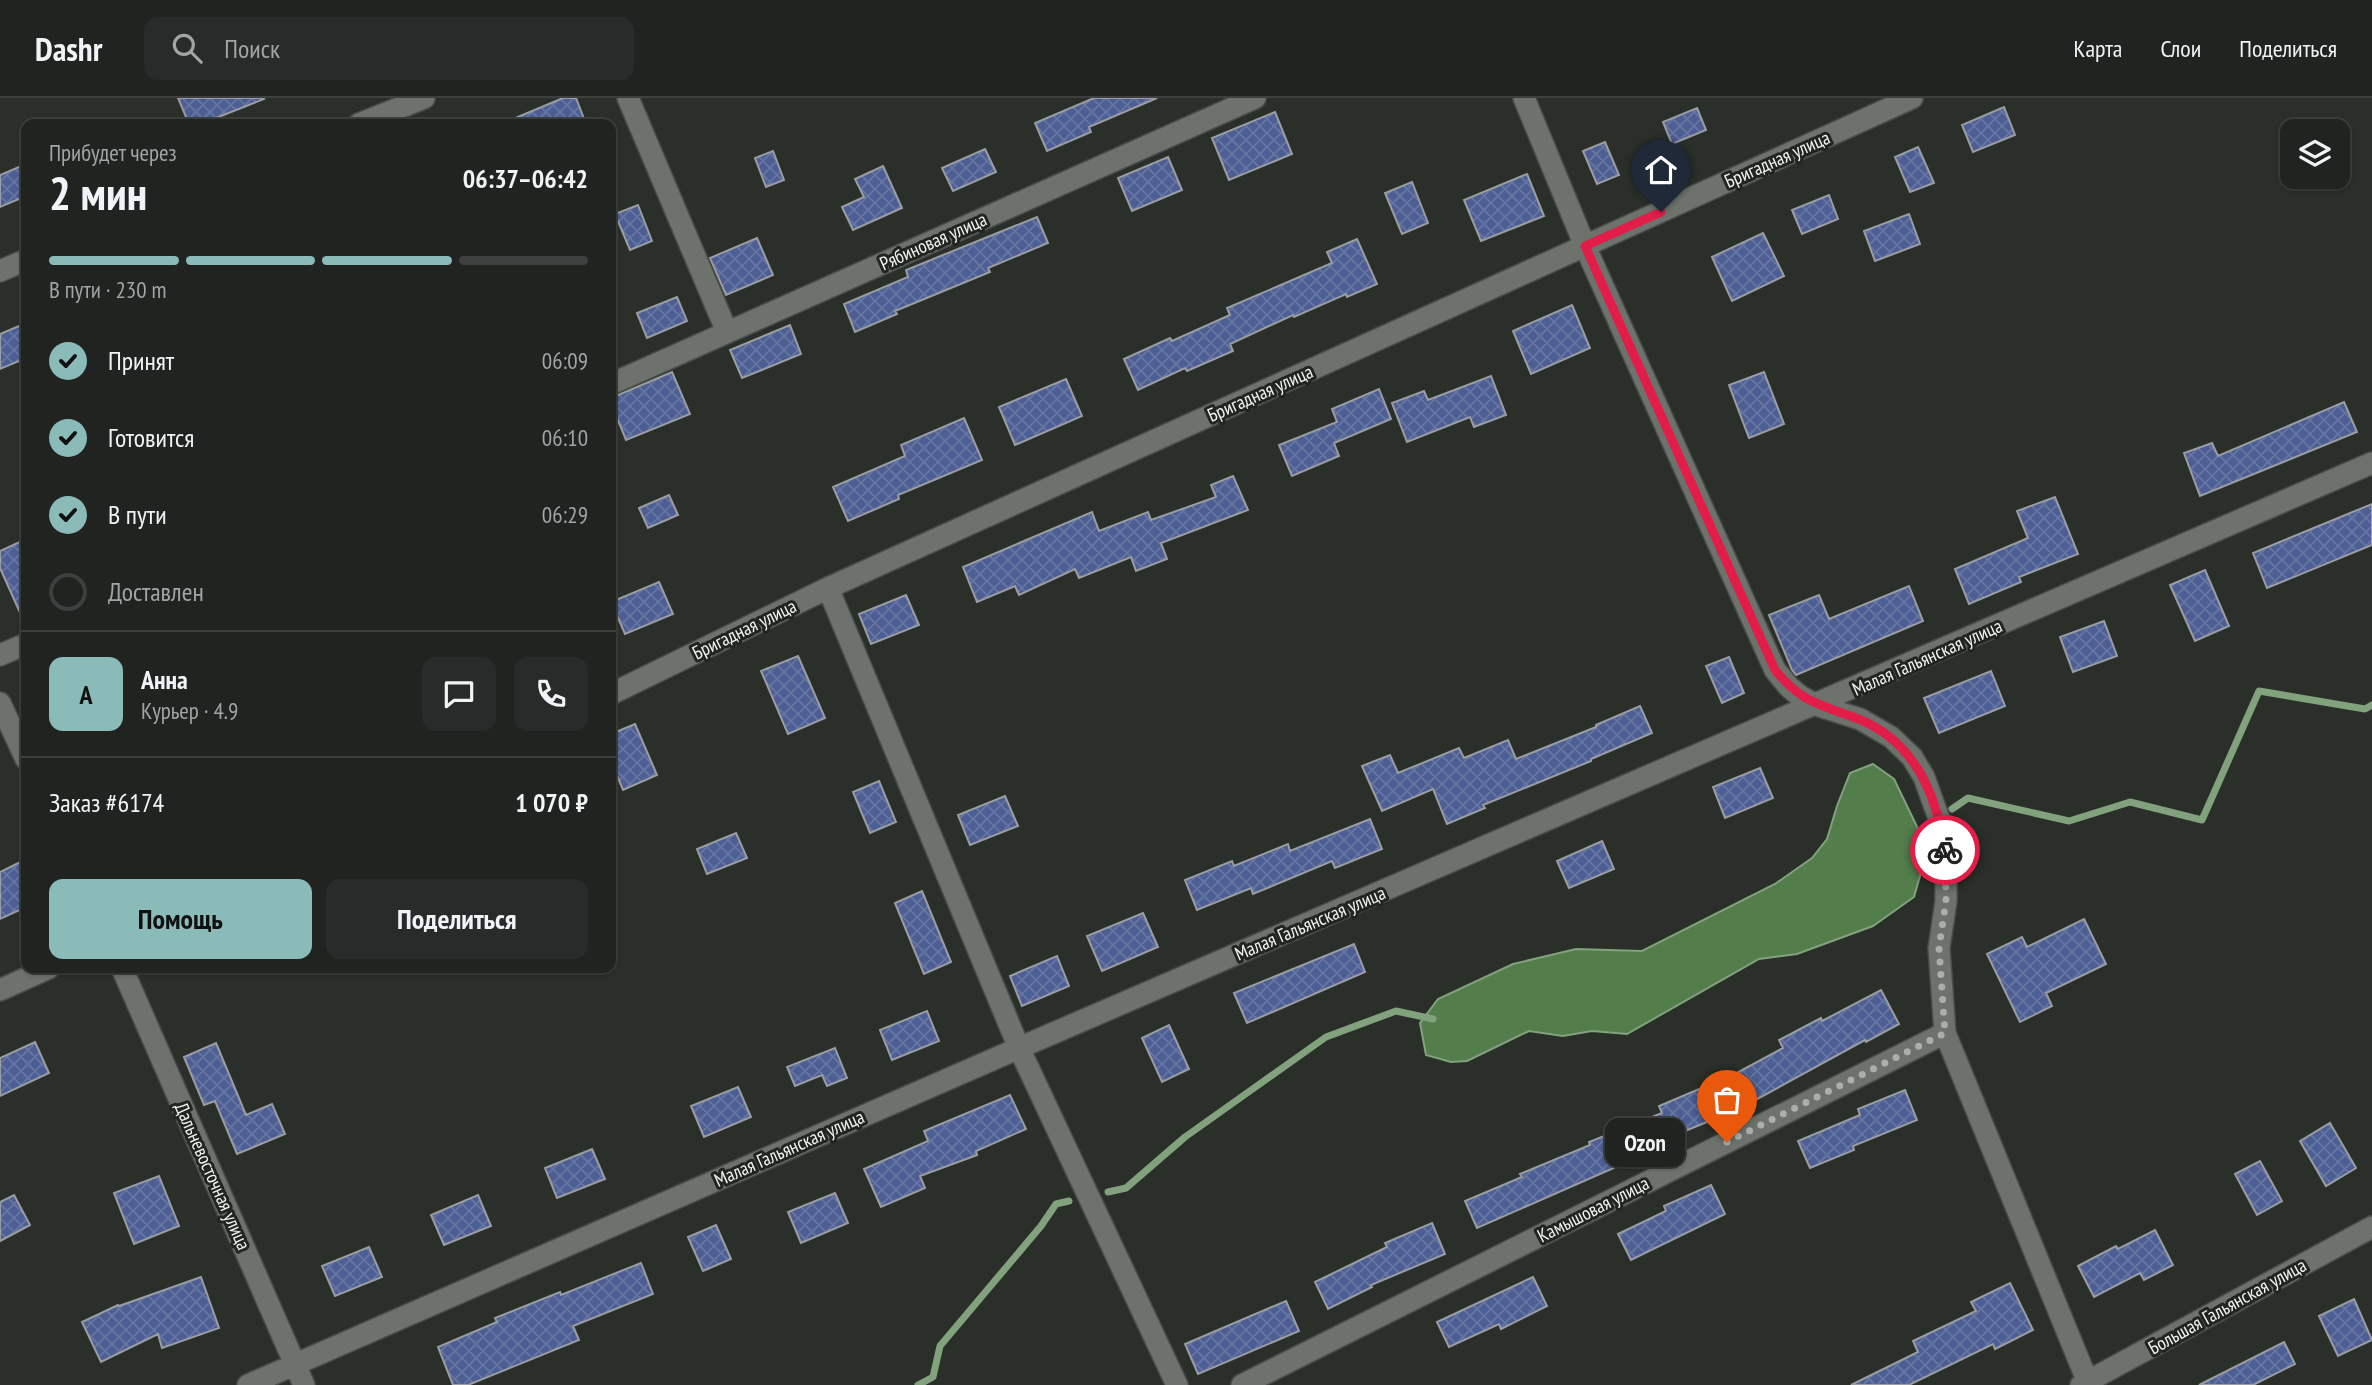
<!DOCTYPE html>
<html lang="ru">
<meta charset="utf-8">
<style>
:root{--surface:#202320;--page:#282b29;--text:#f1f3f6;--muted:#a2a4a5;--line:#3d403e;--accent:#8bbbb9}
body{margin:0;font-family:"PT Sans Narrow",sans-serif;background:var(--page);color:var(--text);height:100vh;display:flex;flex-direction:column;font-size:26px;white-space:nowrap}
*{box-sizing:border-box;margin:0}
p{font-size:23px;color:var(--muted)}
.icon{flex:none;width:38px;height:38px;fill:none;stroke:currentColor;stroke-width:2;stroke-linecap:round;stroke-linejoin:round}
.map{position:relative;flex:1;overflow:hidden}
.side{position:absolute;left:21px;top:21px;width:595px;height:854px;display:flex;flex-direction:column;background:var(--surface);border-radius:14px;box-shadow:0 2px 5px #0004,0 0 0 2px var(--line)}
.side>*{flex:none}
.fabs{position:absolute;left:2280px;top:21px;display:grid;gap:14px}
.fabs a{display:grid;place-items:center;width:70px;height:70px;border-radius:14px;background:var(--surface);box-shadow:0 2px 5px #0004,0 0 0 2px var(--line);font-size:35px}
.pin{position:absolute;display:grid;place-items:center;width:60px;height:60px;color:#fff;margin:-72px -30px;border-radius:50% 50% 50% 0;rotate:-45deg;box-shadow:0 0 7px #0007}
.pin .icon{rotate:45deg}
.courier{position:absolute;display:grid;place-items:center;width:70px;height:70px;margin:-35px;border:5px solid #e11d48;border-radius:50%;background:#fff;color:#222;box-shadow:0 2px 9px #0007}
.bubble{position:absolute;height:49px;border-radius:14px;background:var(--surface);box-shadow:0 2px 5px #0004,0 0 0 2px var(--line);font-size:23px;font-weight:600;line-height:49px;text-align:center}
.summary em{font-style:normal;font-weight:600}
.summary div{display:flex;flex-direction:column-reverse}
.summary{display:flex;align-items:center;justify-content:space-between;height:119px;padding:0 28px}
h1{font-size:46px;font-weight:600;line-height:52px}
.bar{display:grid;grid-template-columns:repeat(4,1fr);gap:10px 7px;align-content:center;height:84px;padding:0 28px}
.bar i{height:9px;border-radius:5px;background:var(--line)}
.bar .active{background:var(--accent)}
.bar p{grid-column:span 4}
.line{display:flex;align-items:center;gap:18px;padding:0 28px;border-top:2px solid var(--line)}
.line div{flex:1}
.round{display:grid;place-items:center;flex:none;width:74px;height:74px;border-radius:14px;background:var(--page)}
ol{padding:0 28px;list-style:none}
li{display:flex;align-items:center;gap:21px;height:77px}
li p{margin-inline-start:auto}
li .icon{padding:7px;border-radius:50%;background:var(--accent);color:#111;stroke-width:4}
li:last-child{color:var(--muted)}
li i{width:38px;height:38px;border:4px solid var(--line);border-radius:50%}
.primary-button{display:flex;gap:14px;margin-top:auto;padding:14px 28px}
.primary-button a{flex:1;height:80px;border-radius:14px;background:var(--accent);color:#111;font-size:28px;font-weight:600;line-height:80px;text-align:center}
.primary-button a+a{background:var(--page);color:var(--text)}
header{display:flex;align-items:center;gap:42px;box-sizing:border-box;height:98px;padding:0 35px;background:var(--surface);border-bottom:2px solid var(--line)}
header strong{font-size:33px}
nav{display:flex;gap:38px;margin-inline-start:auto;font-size:24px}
.search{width:490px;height:63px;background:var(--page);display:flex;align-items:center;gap:18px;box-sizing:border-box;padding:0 24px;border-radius:14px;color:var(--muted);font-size:26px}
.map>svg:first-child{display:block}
</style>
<header>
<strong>Dashr</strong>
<div class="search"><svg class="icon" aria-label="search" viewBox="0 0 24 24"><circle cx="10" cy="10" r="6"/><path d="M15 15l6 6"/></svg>Поиск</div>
<nav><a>Карта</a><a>Слои</a><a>Поделиться</a></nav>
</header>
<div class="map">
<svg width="2372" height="1287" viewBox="0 0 2372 1287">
<defs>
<pattern id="building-cross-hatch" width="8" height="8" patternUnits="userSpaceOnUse" patternTransform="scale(1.75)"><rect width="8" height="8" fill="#4c5e93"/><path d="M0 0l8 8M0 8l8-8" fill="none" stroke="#6676a2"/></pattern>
</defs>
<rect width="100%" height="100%" fill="#2b2f2a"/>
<path fill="#537e4c" stroke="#82a17d" stroke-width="2" d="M1873,666L1894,681L1922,739V771L1914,799L1873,828L1797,856L1759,861L1627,936L1592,933L1563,938L1529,933L1467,963L1451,964L1426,957L1420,925L1438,901L1513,866L1576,851L1642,853L1775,786L1812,760L1827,741L1837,708L1850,675Z"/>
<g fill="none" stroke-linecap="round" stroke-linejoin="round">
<path stroke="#82a17d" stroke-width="7" d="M1952,711L1968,700L2069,723L2130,704L2202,722L2259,593L2365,611L2372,607
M1108,1094L1126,1090L1185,1039L1326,939L1396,913L1433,921
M918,1287L933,1279L940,1248L1041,1128L1056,1106L1069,1103"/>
</g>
<path fill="url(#building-cross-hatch)" stroke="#9a9da3" stroke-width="2" d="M178,0H263L264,1L201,26H189Z
M563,0H576L586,26H501Z
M1094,0H1157L1089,29L1091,34L1047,53L1035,25Z
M2004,9L2015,37L1973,54L1962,27Z
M1697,10L1706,32L1672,46L1663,24Z
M1275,14L1292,56L1229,82L1212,40Z
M1605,44L1619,77L1597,86L1583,53Z
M1918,49L1934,85L1910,94L1895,59Z
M985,51L996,74L953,93L942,70Z
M773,53L784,82L766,89L755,60Z
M1168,59L1182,92L1132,113L1118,80Z
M26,66V98L0,109V77Z
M883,68L902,110L853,132L842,109L864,99L855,81Z
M1527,76L1544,118L1481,143L1464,102Z
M1412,84L1428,125L1402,136L1385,95Z
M1829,97L1838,121L1802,136L1792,112Z
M638,107L652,143L630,152L615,116Z
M1909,116L1920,146L1875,163L1864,133Z
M1037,119L1048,145L988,170L990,174L895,213L897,216L855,234L844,206L908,179L906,172Z
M1763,135L1784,178L1732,203L1712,159Z
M757,140L773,177L726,197L710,160Z
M1357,141L1377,186L1347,199L1346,196L1294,219L1293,217L1230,246L1233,253L1187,273L1185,270L1138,292L1124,261L1170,240L1172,243L1230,217L1227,210L1332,165L1327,154Z
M677,199L687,223L647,240L637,215Z
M1572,207L1590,250L1531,276L1513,233Z
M26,225V260L0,271V236Z
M790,227L801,256L742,280L730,252Z
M672,274L690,316L626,342L611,305V300Z
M1764,274L1784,326L1749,340L1729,287Z
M1491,278L1506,317L1474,329L1470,319L1407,344L1392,305L1424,293L1428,302Z
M1066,281L1082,318L1015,347L999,309Z
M1379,291L1391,321L1334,345L1339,358L1292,378L1279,347L1337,324L1332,311Z
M2344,304L2357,334L2200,398L2184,355L2212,345L2218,358Z
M964,320L982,362L898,397L899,401L848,423L833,389L905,358L901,347Z
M1233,378L1248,412L1161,445L1167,461L1136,473L1131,459L1079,480L1075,471L1019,497L1015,488L977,504L963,469L1092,414L1099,433L1148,414L1151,422L1216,399L1211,387Z
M669,397L678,417L648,430L639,410Z
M2055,399L2078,456L2019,479L2021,484L1969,506L1955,471L2028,440L2017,413Z
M2372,406V447L2267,490L2253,455Z
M26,441V528L0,470V453Z
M2205,472L2229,528L2195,543L2170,487Z
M659,484L673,516L625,536L611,504Z
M1909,488L1923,523L1796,577L1792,572L1769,517L1819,497L1829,521Z
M906,497L919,527L871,546L859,516Z
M2104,523L2117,558L2073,574L2060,539Z
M798,558L825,620L788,636L761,573Z
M1729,559L1744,595L1722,605L1706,568Z
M1991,573L2005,608L1939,635L1924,600Z
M1640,608L1652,635L1591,661V663L1483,707L1485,710L1447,726L1433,691L1382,713L1362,668L1390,657L1398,675L1459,650L1464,660L1508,642L1516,661L1596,629V627Z
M635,626L657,677L623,692L611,663V636Z
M1760,670L1773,700L1725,720L1713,689Z
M879,683L896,724L870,735L853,694Z
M1005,698L1018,728L970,747L958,717Z
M1370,721L1382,751L1335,770L1332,763L1253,796L1251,790L1197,812L1185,782L1232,763L1234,768L1288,746L1290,753Z
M736,735L747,760L707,776L697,751Z
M1602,743L1614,771L1569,790L1557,763Z
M26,761V809L0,821V774Z
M922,793L951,864L924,876L895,805Z
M1143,815L1158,849L1102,873L1087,838Z
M2084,821L2106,866L2046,895L2052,908L2020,924L1987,856L2022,839L2027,849Z
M1354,846L1365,874L1247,925L1234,895Z
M1057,858L1069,888L1022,908L1010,878Z
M1881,892L1899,926L1866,944L1865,942L1741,1010L1646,1049L1648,1055L1477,1130L1465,1103L1522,1079L1520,1076L1590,1047L1589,1044L1662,1015L1659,1008L1706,988L1707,991L1783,950L1779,942L1821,920L1822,923Z
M927,913L939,943L892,962L880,932Z
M1169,927L1189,971L1162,984L1142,940Z
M35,944L49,975L0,998V960Z
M216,945L246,1017L272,1006L285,1036L237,1056L215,1003L204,1007L184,959Z
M835,950L847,980L827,988L822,977L795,988L787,969Z
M738,989L751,1019L704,1039L691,1008Z
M1905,992L1917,1022L1853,1048L1854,1052L1810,1070L1798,1043L1860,1017L1858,1011Z
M1010,997L1026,1031L976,1053L977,1057L920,1078L925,1090L881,1109L864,1071L928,1043L924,1033Z
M2330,1025L2356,1070L2326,1088L2300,1043Z
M592,1051L605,1081L557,1100L545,1070Z
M2260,1063L2282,1103L2257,1117L2235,1076Z
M159,1078L179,1128L134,1146L114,1095Z
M1711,1087L1725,1116L1631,1162L1618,1136L1666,1113L1664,1108Z
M835,1095L848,1125L801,1145L788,1114Z
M14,1097L30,1127L0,1143V1104Z
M478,1097L491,1128L444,1147L431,1117Z
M1432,1125L1445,1156L1371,1187L1372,1189L1328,1211L1315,1184L1387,1149L1385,1145Z
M716,1127L731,1161L703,1173L688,1139Z
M2155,1132L2173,1167L2144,1182L2140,1175L2094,1199L2078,1168L2116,1148L2118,1151Z
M369,1149L382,1179L335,1198L322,1168Z
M641,1165L653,1196L573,1228L579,1242L468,1287H453L438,1249L497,1224L495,1220L560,1194L561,1197Z
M201,1179L219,1230L162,1250L158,1236L101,1264L82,1224L118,1207L119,1208Z
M1533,1179L1547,1208L1501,1231L1499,1226L1449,1249L1437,1224Z
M2010,1185L2033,1232L1995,1251L1993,1246L1909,1287H1851L1918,1254L1913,1243L1976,1213L1971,1204Z
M2354,1201L2372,1242L2338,1258L2319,1218Z
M1286,1203L1299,1233L1198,1276L1185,1246Z
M2284,1244L2295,1266L2253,1287H2199Z"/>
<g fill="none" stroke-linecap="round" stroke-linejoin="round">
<defs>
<path id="minor" d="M628,0L727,234
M1524,0L1585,148L1775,572L1789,589L1800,598L1816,607L1860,621L1891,639L1912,659L1924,679L1942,729L1946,760V803L1939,850L1945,935L2089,1287
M359,26L424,0
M0,173L26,162
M611,286L1255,0
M828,490L1019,950L1177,1287
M0,557L26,546
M611,596L828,490L1912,0
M0,605L26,661
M122,870L304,1287
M0,892L49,870
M248,1287L1019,950L2372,365
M1242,1287L1945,935
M2081,1287L2372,1129"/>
</defs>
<use href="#minor" stroke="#484c48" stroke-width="24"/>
<use href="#minor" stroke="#6d726c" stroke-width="21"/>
</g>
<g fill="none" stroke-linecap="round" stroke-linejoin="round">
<path stroke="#acaeab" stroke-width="7" stroke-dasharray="0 12.6" d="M1727,1044L1945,935L1939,850L1946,803L1945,752"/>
<path stroke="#e11d48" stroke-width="9" d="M1661,114L1585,148L1775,572C1802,605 1819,606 1856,620C1914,642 1936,695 1945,752"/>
</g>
<g text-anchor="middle" stroke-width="6" stroke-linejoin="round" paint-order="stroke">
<g font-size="19" fill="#f1f3f0" stroke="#212520">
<text transform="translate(1777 61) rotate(-24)" y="7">Бригадная улица</text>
<text transform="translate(933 143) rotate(-24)" y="7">Рябиновая улица</text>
<text transform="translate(1260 295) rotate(-24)" y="7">Бригадная улица</text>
<text transform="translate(744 531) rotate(-26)" y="7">Бригадная улица</text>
<text transform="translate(1927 559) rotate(-24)" y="7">Малая Гальянская улица</text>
<text transform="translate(1310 825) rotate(-23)" y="7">Малая Гальянская улица</text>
<text transform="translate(789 1050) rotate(-24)" y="7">Малая Гальянская улица</text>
<text transform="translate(213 1078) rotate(66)" y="7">Дальневосточная улица</text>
<text transform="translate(1593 1111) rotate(-27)" y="7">Камышовая улица</text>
<text transform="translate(2227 1208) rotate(-29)" y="7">Большая Гальянская улица</text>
</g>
</g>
</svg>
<div class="fabs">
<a><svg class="icon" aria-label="layers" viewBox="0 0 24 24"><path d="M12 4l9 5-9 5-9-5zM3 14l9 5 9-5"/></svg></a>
</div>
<div class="pin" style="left:1727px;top:1044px;background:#ea580c"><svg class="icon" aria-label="bag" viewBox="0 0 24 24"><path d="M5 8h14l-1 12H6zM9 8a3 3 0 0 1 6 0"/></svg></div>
<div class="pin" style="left:1661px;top:114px;background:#1f2937"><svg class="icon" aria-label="home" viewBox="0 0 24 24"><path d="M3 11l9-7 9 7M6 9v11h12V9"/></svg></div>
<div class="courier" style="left:1945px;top:752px"><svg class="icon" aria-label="bike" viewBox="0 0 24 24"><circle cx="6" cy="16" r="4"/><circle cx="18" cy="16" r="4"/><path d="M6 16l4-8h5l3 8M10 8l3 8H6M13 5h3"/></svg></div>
<div class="bubble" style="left:1605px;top:1020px;width:80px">Ozon</div>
<section class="side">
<div class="summary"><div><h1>2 мин</h1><p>Прибудет через</p></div><em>06:37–06:42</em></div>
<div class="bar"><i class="active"></i><i class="active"></i><i class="active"></i><i></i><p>В пути · 230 m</p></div>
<ol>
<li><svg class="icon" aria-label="check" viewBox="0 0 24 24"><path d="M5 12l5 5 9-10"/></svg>Принят<p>06:09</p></li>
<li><svg class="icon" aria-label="check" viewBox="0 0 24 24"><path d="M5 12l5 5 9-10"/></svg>Готовится<p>06:10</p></li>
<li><svg class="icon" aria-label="check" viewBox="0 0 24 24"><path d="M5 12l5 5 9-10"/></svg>В пути<p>06:29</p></li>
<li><i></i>Доставлен</li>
</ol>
<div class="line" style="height:126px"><b class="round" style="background:var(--accent);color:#111">А</b><div><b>Анна</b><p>Курьер · 4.9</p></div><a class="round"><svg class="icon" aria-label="chat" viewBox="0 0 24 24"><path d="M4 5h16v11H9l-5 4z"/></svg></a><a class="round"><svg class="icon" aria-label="phone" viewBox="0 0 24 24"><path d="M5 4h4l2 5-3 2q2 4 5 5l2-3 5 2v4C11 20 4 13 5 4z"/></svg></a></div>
<div class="line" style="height:91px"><div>Заказ #6174</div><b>1 070 ₽</b></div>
<div class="primary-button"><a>Помощь</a><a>Поделиться</a></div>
</section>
</div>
